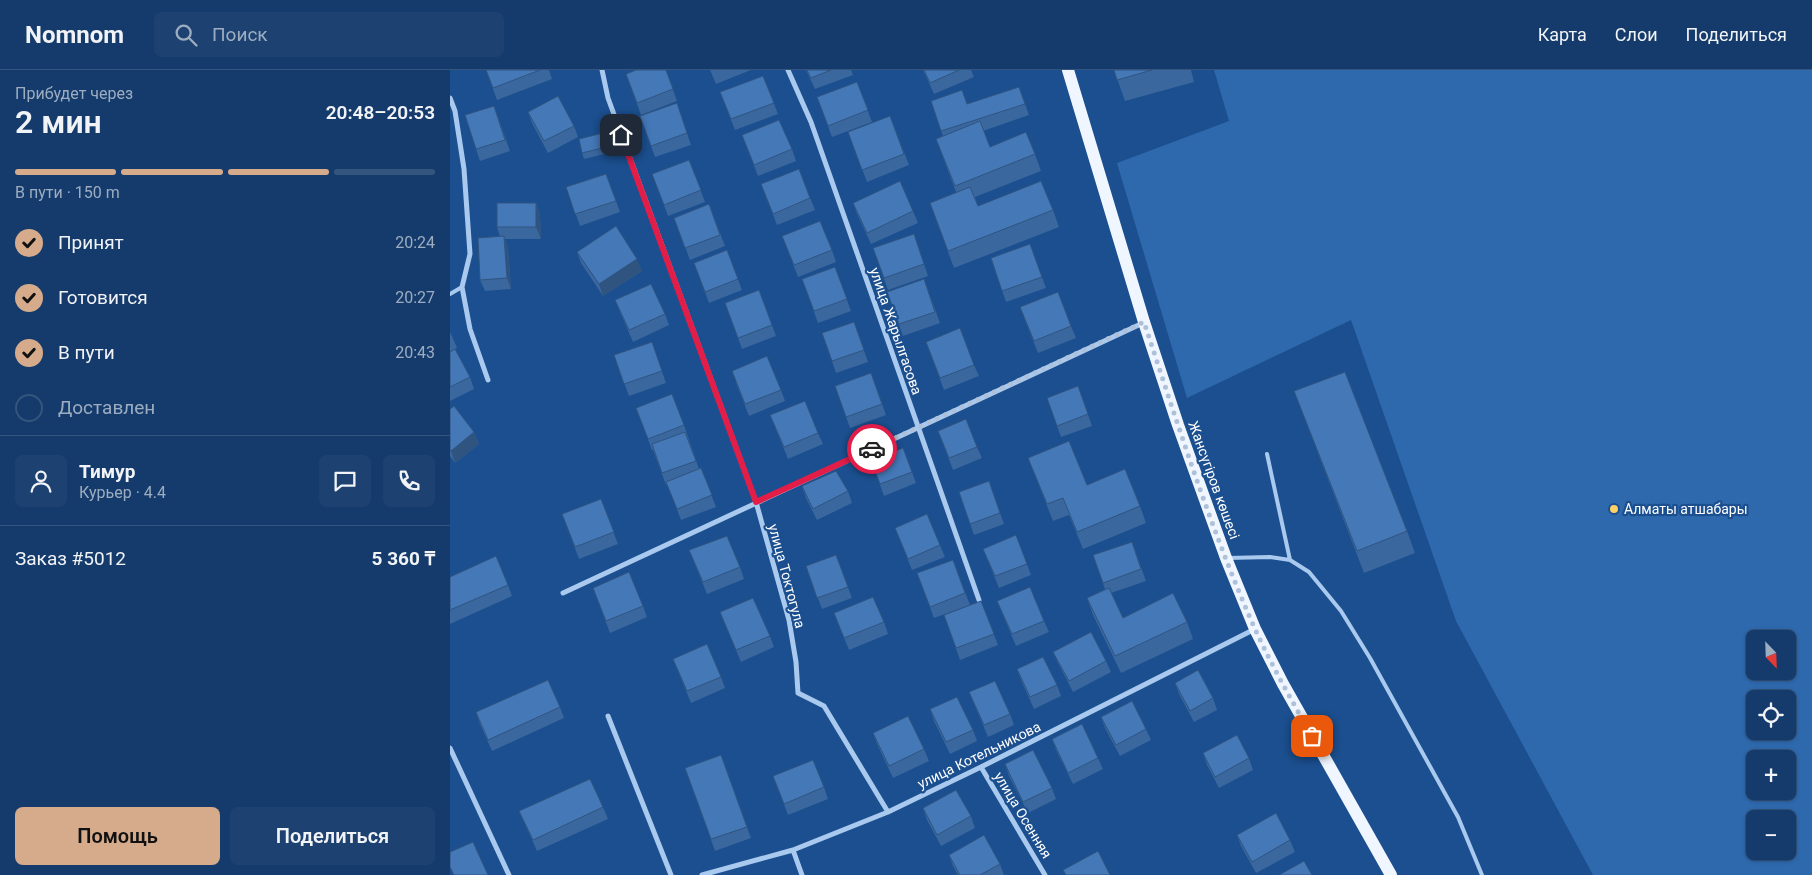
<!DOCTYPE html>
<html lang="ru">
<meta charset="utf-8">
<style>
:root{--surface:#143b6b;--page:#1d4271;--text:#f1f3f6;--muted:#9dadc1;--line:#33557e;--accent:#d6ab8b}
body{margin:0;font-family:Roboto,sans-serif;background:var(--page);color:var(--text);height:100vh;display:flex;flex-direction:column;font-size:19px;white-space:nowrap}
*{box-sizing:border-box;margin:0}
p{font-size:16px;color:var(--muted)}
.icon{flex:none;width:28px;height:28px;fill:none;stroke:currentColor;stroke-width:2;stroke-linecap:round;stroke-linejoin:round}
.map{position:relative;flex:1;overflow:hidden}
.sheet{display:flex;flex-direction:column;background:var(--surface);width:450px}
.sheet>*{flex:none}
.needle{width:32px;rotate:157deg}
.fabs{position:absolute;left:1296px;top:560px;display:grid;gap:10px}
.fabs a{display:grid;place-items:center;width:50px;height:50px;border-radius:8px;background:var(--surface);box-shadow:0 1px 4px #0004,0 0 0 1px var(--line);font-size:25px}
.pin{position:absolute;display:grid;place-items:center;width:42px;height:42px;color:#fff;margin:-21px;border-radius:10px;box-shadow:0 2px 8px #0006}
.courier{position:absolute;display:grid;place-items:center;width:50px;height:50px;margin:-25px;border:4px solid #e11d48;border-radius:50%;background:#fff;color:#222;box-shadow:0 1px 6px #0007}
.headline em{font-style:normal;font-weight:600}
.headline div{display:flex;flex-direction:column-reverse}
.headline{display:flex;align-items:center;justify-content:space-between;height:85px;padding:0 15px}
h1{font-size:32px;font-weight:600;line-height:38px}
.bar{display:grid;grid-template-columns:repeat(4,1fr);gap:8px 5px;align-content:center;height:60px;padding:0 15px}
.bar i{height:6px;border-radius:4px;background:var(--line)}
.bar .on{background:var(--accent)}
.bar p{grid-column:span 4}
.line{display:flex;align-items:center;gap:12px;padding:0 15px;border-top:1px solid var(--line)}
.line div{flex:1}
.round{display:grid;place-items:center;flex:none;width:52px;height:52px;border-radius:8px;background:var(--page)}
ol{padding:0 15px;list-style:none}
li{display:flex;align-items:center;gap:15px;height:55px}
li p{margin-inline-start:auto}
li .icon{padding:5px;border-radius:50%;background:var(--accent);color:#111;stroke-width:4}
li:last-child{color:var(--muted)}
li i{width:28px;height:28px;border:2px solid var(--line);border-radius:50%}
.primary-button{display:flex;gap:10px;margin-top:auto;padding:10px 15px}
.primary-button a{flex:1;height:58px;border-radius:8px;background:var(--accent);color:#111;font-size:20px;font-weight:600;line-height:58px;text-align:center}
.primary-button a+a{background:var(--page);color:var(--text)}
header{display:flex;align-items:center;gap:30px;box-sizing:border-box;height:70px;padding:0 25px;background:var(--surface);border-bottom:1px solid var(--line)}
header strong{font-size:24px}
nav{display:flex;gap:28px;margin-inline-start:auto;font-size:18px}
.search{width:350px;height:45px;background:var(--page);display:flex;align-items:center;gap:12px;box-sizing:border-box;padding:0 18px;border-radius:8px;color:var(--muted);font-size:19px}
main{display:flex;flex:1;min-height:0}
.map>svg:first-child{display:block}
</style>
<header>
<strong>Nomnom</strong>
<div class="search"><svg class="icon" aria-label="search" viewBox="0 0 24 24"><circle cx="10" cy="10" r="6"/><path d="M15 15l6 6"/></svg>Поиск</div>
<nav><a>Карта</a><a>Слои</a><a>Поделиться</a></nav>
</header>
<main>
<section class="sheet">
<div class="headline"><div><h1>2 мин</h1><p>Прибудет через</p></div><em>20:48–20:53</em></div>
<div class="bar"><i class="on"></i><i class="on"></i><i class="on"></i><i></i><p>В пути · 150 m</p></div>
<ol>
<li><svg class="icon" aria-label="check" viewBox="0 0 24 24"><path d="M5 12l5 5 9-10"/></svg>Принят<p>20:24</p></li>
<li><svg class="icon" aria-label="check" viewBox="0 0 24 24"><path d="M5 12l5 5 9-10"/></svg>Готовится<p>20:27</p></li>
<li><svg class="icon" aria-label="check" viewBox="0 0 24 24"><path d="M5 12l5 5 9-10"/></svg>В пути<p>20:43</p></li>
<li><i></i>Доставлен</li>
</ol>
<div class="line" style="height:90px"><a class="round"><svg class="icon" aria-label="person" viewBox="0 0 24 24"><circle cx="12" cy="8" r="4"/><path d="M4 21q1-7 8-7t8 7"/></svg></a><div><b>Тимур</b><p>Курьер · 4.4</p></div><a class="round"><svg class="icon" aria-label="chat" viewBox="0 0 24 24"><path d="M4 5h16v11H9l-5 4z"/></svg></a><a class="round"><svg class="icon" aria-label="phone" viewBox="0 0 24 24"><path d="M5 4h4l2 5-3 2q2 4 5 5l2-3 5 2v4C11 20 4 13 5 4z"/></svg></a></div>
<div class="line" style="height:65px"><div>Заказ #5012</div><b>5 360 ₸</b></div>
<div class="primary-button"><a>Помощь</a><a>Поделиться</a></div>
</section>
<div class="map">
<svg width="1362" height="805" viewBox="0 0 1362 805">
<rect width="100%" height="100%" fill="#1b4f8f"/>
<path fill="#2e69ad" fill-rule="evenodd" d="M764,0H1362V805H1143L1006,551L901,250L737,328L667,93L779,51ZM1305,569H1338V601H1305ZM1305,629H1338V661H1305ZM1305,689H1338V721H1305ZM1305,749H1338V781H1305Z"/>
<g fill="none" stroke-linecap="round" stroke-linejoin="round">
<path stroke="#a9c9ee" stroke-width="4" d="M0,224L12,217
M817,384L840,490
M778,488L820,487L840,490L859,502L891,541L920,588L1008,747L1032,805"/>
<path stroke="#a9c9ee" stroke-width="5" d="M152,0L158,28L306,432L339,550L346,592L348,623L374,636L438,742
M338,0L361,52L529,530
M0,28L5,41L14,99L20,184L12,217L20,259L38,310
M113,523L693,253
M158,646L221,805
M0,678L59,805
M531,697L595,805
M343,780L352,805
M252,805L343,780L438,742L531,697L805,559"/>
<path stroke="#f0f6ff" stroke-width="12" d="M618,0L694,252L728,355L776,488L805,559L833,614L941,805"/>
</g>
<path fill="#3a679d" d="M36,0H99L102,9L47,30Z
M216,0L227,31L191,45L176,4Z
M260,0H301L266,14Z
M356,0H401L403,5L365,19Z
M473,0H521L524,7L484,24Z
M664,0H741L744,12L675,31Z
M313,6L328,44L285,60L270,22Z
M407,12L422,52L382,67L367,27Z
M573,28L579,45L533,61L540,77L585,84L591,101L525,127L528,136L603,140L609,157L504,198L486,150L506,122L486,69L493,66L481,31L517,34Z
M227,33L241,75L205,87L190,46Z
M44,36L60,81L30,91L26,79Z
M78,42L124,56L128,67L98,83L82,53Z
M440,46L459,95L417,112L398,62Z
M161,61L167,81L134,89L132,83Z
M292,65L342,79L346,91L308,106Z
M239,90L255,132L218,146L202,104Z
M349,99L365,140L327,155L311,114Z
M156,104L170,142L130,156L116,117Z
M86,133L90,145L91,169H55L58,178L61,219L35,221L30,210L50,167L47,157Z
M403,133L463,141L468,153L421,174L407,144Z
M259,134L275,176L240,190L224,148Z
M464,164L478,206L438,220L423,178Z
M332,166L382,180L386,192L348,207Z
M580,174L596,218L556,232L541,188Z
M277,180L292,220L259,233L244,193Z
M127,182L192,201L153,226L131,193Z
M385,197L401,241L368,253L352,209Z
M474,209L490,253L453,266L437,222Z
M309,220L326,266L292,279L275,233Z
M165,230L215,244L219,255L183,272L170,242Z
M574,248L621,256L626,268L588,283Z
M404,252L418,292L386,303L372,263Z
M0,262L2,266L7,278L1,281L20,307L24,319L0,331Z
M202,272L216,313L179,326L164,285Z
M480,283L524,295L529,306L494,320Z
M421,303L436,345L400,358L385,316Z
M286,313L331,320L335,331L299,346Z
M628,316L642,356L611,367L597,328Z
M844,321L957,461L965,483L914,503Z
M186,338L234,355L249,399L251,398L266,437L231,450L217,414L216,415L203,380H202Z
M0,339L24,362L29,374L5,393L0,386Z
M320,345L368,363L373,374L338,389Z
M488,361L527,377L532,388L503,400Z
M453,378L466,413L434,426L421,390Z
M578,388L637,415L690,436L696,453L633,479L619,445L603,451Z
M539,411L554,454L524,465L509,422Z
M352,416L398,421L402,433L367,450L356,428Z
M151,429L168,474L129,489L112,444Z
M445,458L490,475L495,487L462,500Z
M682,472L696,511L661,523L673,548L737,552L743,569L671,603L643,545L637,528L655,519L643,485Z
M533,479L577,494L581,505L549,518Z
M239,480L290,497L294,509L257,524Z
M386,485L402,528L372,539L356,496Z
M503,490L520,535L484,548L467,503Z
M0,507L58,515L62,526L0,554Z
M147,529L193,536L197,547L160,563Z
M531,531L548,575L510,590L494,545Z
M547,531L594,551L599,562L566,576Z
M270,542L320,566L324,577L291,592Z
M384,543L434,552L438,564L399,580Z
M603,582L656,591L661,602L623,622L608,593Z
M223,589L271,607L275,618L241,633Z
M567,599L607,615L611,626L584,639L571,610Z
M725,613L763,628L767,640L744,652L729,624Z
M519,622L560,644L564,655L538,667Z
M110,637L114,648L42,681L30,654L26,642Z
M480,639L523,660L527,671L500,684L484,651Z
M651,647L696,659L701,670L670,686L655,658Z
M423,663L474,679L479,691L443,708L427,674Z
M602,669L648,688L653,699L623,714L606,680Z
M753,683L799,688L803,700L769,718L757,695Z
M271,685L301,768L265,781L235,698Z
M555,694L602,718L606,729L578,743L559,706Z
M323,706L374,717L378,729L338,745Z
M153,737L158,749L87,781L74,752L69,741Z
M473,738L521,746L525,758L491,776L477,750Z
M787,765L840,770L845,782L806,803L791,776Z
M499,785L550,794L554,805H508L503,796Z"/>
<path fill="#305480" d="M86,133L90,145L91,169L86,157Z
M54,166L58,178L61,219L57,208Z
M187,189L192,201L153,226L149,214Z
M24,362L29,374L5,393L1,381Z"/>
<path fill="#4478b7" stroke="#305480" d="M36,0H90L43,18Z
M186,0H216L223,19L187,33L176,4Z
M357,0H381L361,8Z
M474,0H509L480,13Z
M664,0H702L667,10Z
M313,6L324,33L281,49L270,22Z
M407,12L418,40L378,56L367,27Z
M569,17L575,34L491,61L481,31L512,20L517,34Z
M108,26L124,56L94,71L78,42Z
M227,33L237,63L201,76L190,46Z
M44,36L55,70L26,79L15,45Z
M440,46L454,84L412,100L398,62Z
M329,50L342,79L304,95L292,65Z
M530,51L540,77L576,62L585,84L505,116L486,69Z
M161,61L165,75L132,83L129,69Z
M239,90L251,120L214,135L202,104Z
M349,99L360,128L323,144L311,114Z
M156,104L166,131L125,144L116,117Z
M450,111L463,141L417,163L403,133Z
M591,111L603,140L498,181L480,133L520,117L528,136Z
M47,133H86V157H47Z
M259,134L270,165L235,178L224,148Z
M370,151L382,180L344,195L332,166Z
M166,156L187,189L149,214L127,182Z
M464,164L474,194L434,208L423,178Z
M54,166L57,208L30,210L28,168Z
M580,174L592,207L552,221L541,188Z
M277,180L288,209L255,222L244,193Z
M385,197L397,229L364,241L352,209Z
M474,209L485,242L449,254L437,222Z
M201,214L215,244L179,260L165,230Z
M309,220L322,255L288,268L275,233Z
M608,222L621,256L584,271L570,237Z
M404,252L414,280L382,291L372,263Z
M510,258L524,295L490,308L476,272Z
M202,272L212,301L174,314L164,285Z
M5,279L20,307L0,317V282Z
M317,286L331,320L295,334L282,301Z
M895,302L957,461L907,481L844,321Z
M421,303L432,334L396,347L385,316Z
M628,316L638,344L607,356L597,328Z
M222,324L234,355L198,369L186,338Z
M355,331L368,363L334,377L320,345Z
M4,336L24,362L1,381L0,379V339Z
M516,349L527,377L499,388L488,361Z
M235,362L246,391L212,403L202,374Z
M619,371L637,415L675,399L690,436L627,462L613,428L597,434L578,388Z
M453,378L462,402L430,414L421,390Z
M251,398L262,425L227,439L216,412Z
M386,401L398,421L363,439L352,416Z
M539,411L550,443L520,454L509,422Z
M151,429L164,462L125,477L112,444Z
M477,444L490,475L458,489L445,458Z
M566,465L577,494L545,506L533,479Z
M277,466L290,497L253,512L239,480Z
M682,472L691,499L653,513L643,485Z
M386,485L398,517L367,528L356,496Z
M46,486L58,515L0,540V507Z
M503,490L515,523L480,537L467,503Z
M179,502L193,536L156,551L143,518Z
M580,517L594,551L562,564L547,531Z
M659,518L673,548L723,523L737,552L665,586L637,528Z
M423,527L434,552L394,568L384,543Z
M303,528L320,566L286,580L270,542Z
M531,531L544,564L506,578L494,545Z
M641,562L656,591L619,611L603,582Z
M257,574L271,607L237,621L223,589Z
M593,587L607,615L580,627L567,599Z
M748,600L763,628L740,641L725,613Z
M98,610L110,637L38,670L26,642Z
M545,611L560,644L534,655L519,622Z
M507,627L523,660L496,672L480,639Z
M682,631L696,659L666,675L651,647Z
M458,646L474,679L439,696L423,663Z
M632,654L648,688L618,703L602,669Z
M787,665L799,688L765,707L753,683Z
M583,680L602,718L573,732L555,694Z
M271,685L297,757L261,769L235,698Z
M363,690L374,717L334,734L323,706Z
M140,709L153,737L83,770L69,741Z
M506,720L521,746L487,765L473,738Z
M826,743L840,770L802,792L787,765Z
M534,765L550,794L530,805H510L499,785Z
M23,772L38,805H4L0,797V782Z
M648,781L660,805H616L613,800Z
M854,791L862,805H829Z"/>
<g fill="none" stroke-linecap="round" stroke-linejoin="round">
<path stroke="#afc1d8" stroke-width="5" stroke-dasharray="0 9" d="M422,379L694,252C728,355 761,460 805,559C822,596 842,631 862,666"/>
<path stroke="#e11d48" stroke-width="6" d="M171,65L306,432L422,379"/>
</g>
<circle fill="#ffd166" stroke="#1b4f8f" stroke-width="2" cx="1164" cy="439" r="5"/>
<g text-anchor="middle" stroke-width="4.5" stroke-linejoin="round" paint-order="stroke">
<g font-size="14" fill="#fff" stroke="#1b4f8f">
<text transform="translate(446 261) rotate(71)" y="5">улица Жарылгасова</text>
<text transform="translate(764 410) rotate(70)" y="5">Жансүгіров көшесі</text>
<text transform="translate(337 506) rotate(75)" y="5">улица Токтогула</text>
<text transform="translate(529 685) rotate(-26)" y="5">улица Котельникова</text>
<text transform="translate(573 745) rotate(59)" y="5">улица Осенняя</text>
</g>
<g font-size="14" fill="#fff" stroke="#1b4f8f" text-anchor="start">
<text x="1174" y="444">Алматы атшабары</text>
</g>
</g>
</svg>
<div class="fabs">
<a><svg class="needle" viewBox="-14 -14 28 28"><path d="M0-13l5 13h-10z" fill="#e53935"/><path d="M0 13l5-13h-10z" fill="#9dadc1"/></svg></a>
<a><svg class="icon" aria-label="locate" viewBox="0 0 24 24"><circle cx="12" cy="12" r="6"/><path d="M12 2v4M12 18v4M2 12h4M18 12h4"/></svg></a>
<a>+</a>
<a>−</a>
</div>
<div class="pin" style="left:862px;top:666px;background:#ea580c"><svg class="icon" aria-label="bag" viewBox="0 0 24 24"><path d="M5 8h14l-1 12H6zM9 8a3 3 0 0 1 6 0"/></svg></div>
<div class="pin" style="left:171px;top:65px;background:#1f2937"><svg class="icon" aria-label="home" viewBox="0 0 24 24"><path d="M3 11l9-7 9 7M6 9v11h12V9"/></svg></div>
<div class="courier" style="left:422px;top:379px"><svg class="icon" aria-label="car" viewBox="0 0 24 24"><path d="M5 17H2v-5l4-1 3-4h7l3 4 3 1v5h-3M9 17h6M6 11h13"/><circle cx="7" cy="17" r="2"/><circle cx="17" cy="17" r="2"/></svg></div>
</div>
</main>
